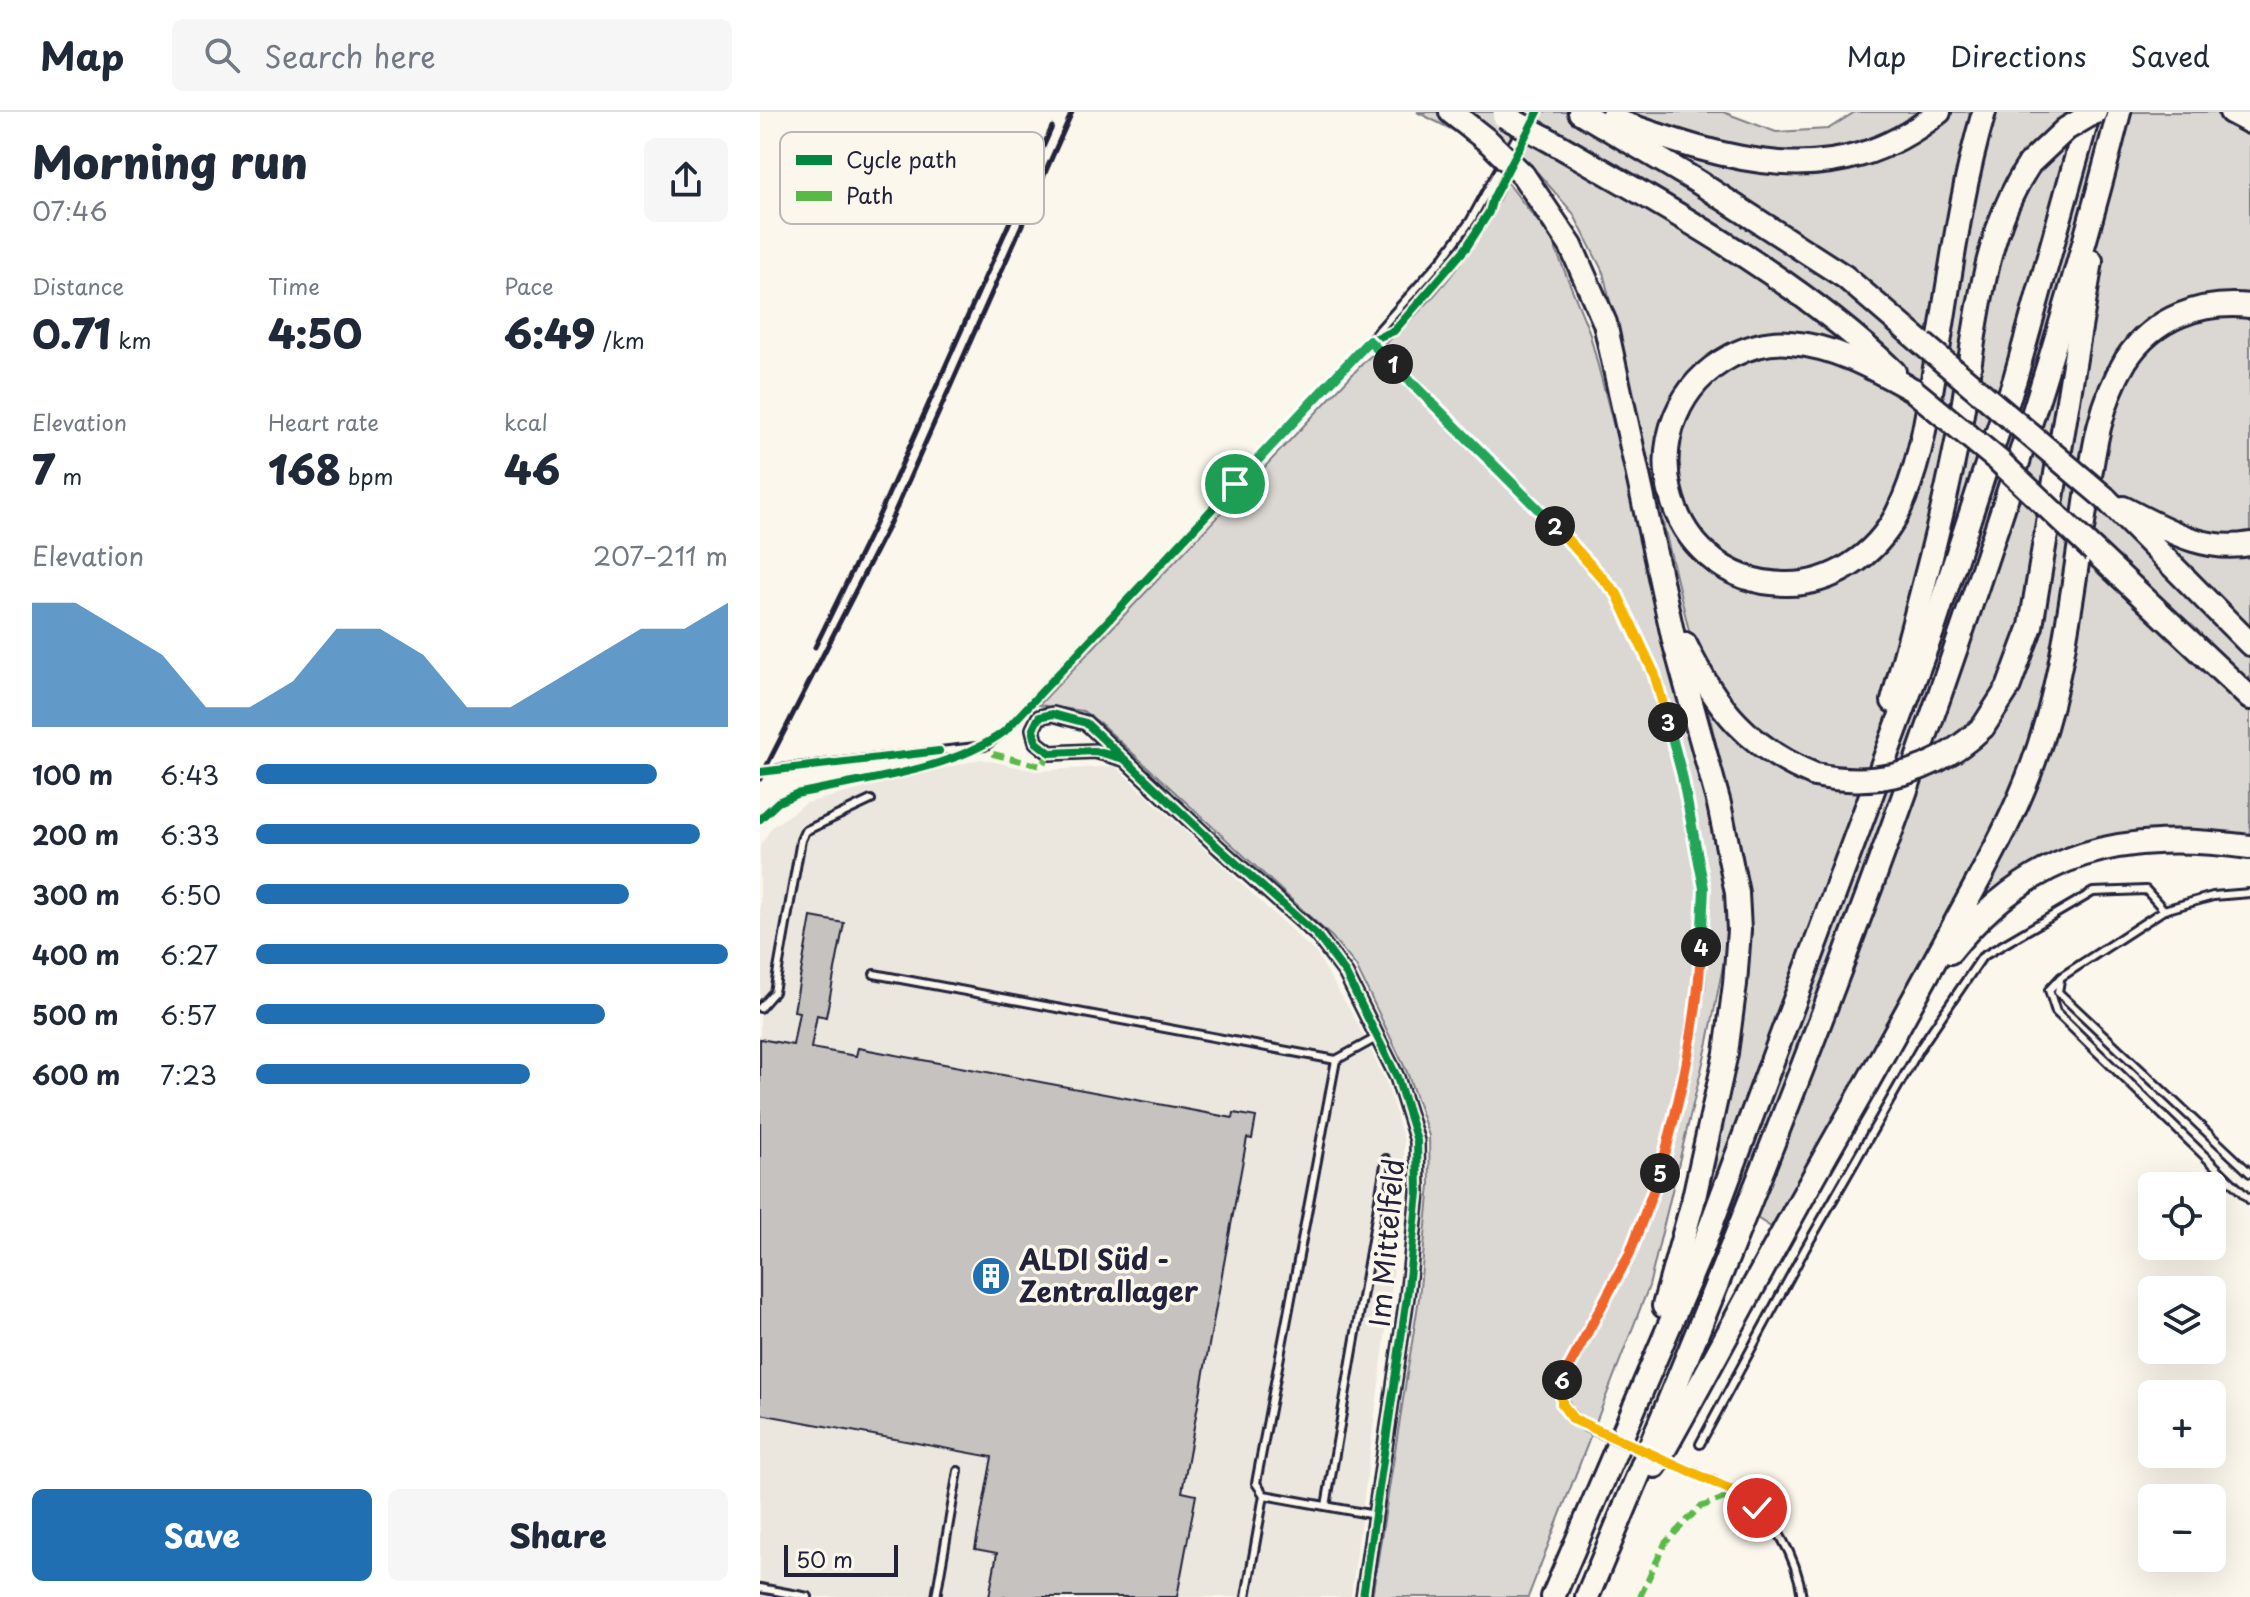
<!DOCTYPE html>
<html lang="en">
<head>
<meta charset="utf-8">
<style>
  body { margin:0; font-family:"Playpen Sans",sans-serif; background:#f6f6f7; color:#1f2937; height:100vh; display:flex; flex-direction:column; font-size:30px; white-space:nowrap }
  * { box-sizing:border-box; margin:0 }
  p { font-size:26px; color:#747a83 }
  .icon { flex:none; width:44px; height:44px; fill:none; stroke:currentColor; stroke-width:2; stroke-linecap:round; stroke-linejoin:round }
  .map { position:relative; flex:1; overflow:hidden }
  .panel { display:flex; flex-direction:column; background:#fff; width:760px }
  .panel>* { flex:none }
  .fabs { position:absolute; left:1378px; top:1060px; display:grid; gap:16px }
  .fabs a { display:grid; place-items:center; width:88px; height:88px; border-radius:12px; background:#fff; box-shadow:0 8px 32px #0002; font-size:40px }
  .scale { position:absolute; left:24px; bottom:20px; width:114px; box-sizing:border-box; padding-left:8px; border:4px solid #22223b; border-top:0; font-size:22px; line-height:28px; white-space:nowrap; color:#22223b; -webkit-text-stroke:6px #fbf7ec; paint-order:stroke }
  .pin { position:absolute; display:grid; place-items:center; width:68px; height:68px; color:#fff; margin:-34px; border:4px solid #fff; border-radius:50%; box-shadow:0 2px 8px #0007 }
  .km { position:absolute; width:40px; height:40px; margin:-20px; border-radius:50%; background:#222; color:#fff; font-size:22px; line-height:40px; text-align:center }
  .round { display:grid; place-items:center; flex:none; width:84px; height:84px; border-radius:12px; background:#f6f6f7 }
  .summary { display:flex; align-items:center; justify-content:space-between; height:136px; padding:0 32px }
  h1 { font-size:44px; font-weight:800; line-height:60px }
  .stats { display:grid; grid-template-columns:repeat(3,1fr); gap:12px; height:136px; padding:8px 32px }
  .stats div { display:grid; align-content:center }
  .stats b { font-size:40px; font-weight:800 }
  .stats small { font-size:22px; font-weight:400 }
  .stats p { font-size:22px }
  .chart { height:224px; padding:16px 32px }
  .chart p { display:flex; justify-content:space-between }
  .chart svg { width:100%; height:144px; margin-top:8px; fill:#1f6fb2; opacity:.7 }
  .primary-button { display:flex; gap:16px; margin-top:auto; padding:16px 32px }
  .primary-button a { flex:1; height:92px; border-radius:12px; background:#1f6fb2; color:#fff; font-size:32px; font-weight:800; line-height:92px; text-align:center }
  .primary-button a+a { background:#f6f6f7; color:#1f2937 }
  ul { padding:0 32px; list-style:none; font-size:26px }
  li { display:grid; grid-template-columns:128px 96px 1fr; align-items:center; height:60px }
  li i { height:20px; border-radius:10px; background:#1f6fb2 }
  header { display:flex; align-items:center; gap:48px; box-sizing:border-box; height:112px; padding:0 40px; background:#fff; border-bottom:2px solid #e0e1e3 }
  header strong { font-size:38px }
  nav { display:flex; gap:44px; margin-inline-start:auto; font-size:28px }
  .search { width:560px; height:72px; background:#f6f6f7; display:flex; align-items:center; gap:20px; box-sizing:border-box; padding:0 28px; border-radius:12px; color:#747a83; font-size:30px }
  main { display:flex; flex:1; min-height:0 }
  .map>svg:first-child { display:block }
  .built { fill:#ebe7df }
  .green { fill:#dbd8d3; stroke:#7e7d87; stroke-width:2 }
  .building { fill:#c6c2c0; stroke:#22223b; stroke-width:2 }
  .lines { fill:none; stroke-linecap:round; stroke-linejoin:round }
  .service-casing { stroke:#22223b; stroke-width:12 }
  .minor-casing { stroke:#22223b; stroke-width:18 }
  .motorway-casing { stroke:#22223b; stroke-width:28 }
  .service { stroke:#fbf7ec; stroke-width:6 }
  .minor { stroke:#fbf7ec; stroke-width:12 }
  .motorway { stroke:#fbf7ec; stroke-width:22 }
  .rail { stroke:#22223b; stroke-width:5 }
  .service-bridge-casing { stroke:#22223b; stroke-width:12; stroke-linecap:butt }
  .motorway-bridge-casing { stroke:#22223b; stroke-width:28; stroke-linecap:butt }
  .service-bridge { stroke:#fbf7ec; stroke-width:6 }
  .motorway-bridge { stroke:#fbf7ec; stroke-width:22 }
  .quiet { stroke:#58b947; stroke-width:6; stroke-dasharray:12 6; stroke-linecap:butt }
  .cycleway-casing { stroke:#fbf7ec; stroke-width:13 }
  .cycleway { stroke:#00873e; stroke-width:8 }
  .split-1-casing { stroke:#fff; stroke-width:16 }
  .split-2-casing { stroke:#fff; stroke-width:16 }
  .split-3-casing { stroke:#fff; stroke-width:16 }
  .split-4-casing { stroke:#fff; stroke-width:16 }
  .split-5-casing { stroke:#fff; stroke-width:16 }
  .split-6-casing { stroke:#fff; stroke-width:16 }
  .split-7-casing { stroke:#fff; stroke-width:16 }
  .split-1 { stroke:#22a559; stroke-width:10 }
  .split-2 { stroke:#22a559; stroke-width:10 }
  .split-3 { stroke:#f5b400; stroke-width:10 }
  .split-4 { stroke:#22a559; stroke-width:10 }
  .split-5 { stroke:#f0652b; stroke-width:10 }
  .split-6 { stroke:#f0652b; stroke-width:10 }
  .split-7 { stroke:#f5b400; stroke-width:10 }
  .labels { text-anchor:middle; stroke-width:7; stroke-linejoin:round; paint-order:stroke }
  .street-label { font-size:28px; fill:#22223b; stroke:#fbf7ec }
  .poi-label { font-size:28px; font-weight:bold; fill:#22223b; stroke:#fbf7ec; text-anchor:start }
  .key { fill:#fbf7ec; stroke:#bab7b7; stroke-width:2 }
  .key-label { font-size:22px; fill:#22223b }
</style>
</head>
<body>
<header>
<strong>Map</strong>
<div class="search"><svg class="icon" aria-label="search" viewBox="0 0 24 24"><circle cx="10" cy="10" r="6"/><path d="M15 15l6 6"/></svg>Search here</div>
<nav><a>Map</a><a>Directions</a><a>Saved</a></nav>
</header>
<main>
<section class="panel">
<div class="summary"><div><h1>Morning run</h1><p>07:46</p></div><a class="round"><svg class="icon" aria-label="share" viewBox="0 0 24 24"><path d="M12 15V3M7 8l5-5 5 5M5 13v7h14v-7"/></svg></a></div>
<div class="stats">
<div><p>Distance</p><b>0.71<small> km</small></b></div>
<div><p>Time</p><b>4:50</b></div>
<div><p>Pace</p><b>6:49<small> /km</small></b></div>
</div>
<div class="stats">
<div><p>Elevation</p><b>7<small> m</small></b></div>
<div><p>Heart rate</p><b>168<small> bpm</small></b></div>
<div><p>kcal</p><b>46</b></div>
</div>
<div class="chart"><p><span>Elevation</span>207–211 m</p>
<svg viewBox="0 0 160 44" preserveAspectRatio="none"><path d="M0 44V6L10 6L20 14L30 22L40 38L50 38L60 30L70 14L80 14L90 22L100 38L110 38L120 30L130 22L140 14L150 14L160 6V44z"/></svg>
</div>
<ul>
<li><b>100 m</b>6:43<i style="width:85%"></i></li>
<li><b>200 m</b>6:33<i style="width:94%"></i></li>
<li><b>300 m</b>6:50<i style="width:79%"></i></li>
<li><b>400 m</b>6:27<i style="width:100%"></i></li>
<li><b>500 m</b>6:57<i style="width:74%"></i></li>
<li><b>600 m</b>7:23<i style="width:58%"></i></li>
</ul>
<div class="primary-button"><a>Save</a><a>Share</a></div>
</section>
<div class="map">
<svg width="1490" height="1485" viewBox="0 0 1490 1485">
  <rect width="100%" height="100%" fill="#fbf7ec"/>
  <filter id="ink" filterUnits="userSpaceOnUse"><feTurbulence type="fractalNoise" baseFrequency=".0125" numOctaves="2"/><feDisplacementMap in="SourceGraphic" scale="16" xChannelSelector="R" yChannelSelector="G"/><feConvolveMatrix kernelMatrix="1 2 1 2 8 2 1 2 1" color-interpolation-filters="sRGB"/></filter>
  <g filter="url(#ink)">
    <polygon class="built" points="221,647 276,659 355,654 556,841 597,910 627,972 644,1029 645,1073 591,1485 0,1485 0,734 12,715 46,691"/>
    <g class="green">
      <polygon points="657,0 963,0 1016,20 1068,17 1095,0 1490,0 1490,726 1318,736 1254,763 1216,798 1083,989 1011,1115 950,1076 981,926 989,827 983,744 843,160 813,101 778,61"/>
      <path d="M747,70l45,58 37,91 81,311 53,224 7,64 -22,112 -59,244 -121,311h-156l47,-299 11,-113 -1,-49 -22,-64 -51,-106 -24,-29 -232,-214 -17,-12 -44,-6 327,-345c59,-47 112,-108 141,-178z"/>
    </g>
    <polygon class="building" points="51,805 84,811 66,905 57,903 51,936 96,944 98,936 473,1006 474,1001 496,1005 492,1027 487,1026 422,1380 436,1383 417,1485 229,1485 237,1441 215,1437 232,1345 0,1302 0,927 33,933 39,900 34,899"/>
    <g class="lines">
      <defs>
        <g id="service">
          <path d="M609,229l178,176 70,77 37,79 28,102 22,113 -4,98 -15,88 -24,97 -31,82 -70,130c2,22 8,32 26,44"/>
          <polyline points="18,657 225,634 245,619 595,245 684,145 711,108 770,0"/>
          <polyline points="1404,798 1453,784 1490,781"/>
          <polyline points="114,862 576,948 496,1371 504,1383"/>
          <polyline points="1300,868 1298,880 1490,1061"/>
          <polyline points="0,896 14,880 41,728 45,719 111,688"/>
          <polyline points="576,948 618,925"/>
          <polyline points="940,1332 1045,1137 1160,936 1222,845 1333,780 1386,778 1404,798 1301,865 1289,878 1296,900 1490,1088"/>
          <path d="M924,1356c17,8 35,15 52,24 37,20 61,65 66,105"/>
          <polyline points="566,1394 626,1047"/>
          <polyline points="0,1476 48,1485"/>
          <polyline points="176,1485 198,1359"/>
          <polyline points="486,1485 504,1383 615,1403"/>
        </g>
        <polyline id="minor" points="364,647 335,639 290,641 276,630 273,617 279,605 293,602 326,611 458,735 557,823 586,862 637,965 657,1029 658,1081 647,1185 603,1485"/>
        <g id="motorway">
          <polyline points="691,0 729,30"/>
          <polyline points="820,0 938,70 1085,165 1163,232"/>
          <polyline points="1471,0 1490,10"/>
          <path d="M851,7c114,40 222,79 328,-7"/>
          <path d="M784,25c118,68 252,140 350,235"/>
          <polyline points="763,63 811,134 845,211 914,529 959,692 977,781 979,818 975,872 966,941 933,1090 904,1194"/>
          <path d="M1153,278c-38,-21 -78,-44 -123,-47 -20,-2 -41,4 -59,13 -109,58 -72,226 54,228 47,1 91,-29 112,-70 24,-48 30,-100 39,-152 14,-84 24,-169 48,-250"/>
          <polyline points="1345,386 1490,532"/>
          <path d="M1363,396c41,20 80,45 127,36"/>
          <polyline points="1334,439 1490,586"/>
          <path d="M925,532c31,64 64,104 130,131"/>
          <path d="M1133,589c22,-83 45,-165 62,-249 20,-93 20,-208 75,-289"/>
          <polyline points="1223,615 1248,576 1271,514 1331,149"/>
          <path d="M1190,840c82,-103 173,-122 300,-105"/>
          <path d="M895,1354c65,-115 125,-232 191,-346 37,-64 71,-127 106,-191 29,-54 60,-107 81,-165 29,-79 38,-165 51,-247 8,-54 13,-110 42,-157 28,-43 75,-59 124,-54"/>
          <polyline points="793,1485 941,1140 1173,517 1255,267 1329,0"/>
          <path d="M827,1485c119,-280 232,-562 334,-849 74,-209 144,-421 198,-636"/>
        </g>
      </defs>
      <use href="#service" class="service-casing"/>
      <use href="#minor" class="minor-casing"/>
      <use href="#motorway" class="motorway-casing"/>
      <use href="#service" class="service"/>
      <use href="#minor" class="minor"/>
      <use href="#motorway" class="motorway"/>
      <g class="rail">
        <polyline points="55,535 116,410 292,15"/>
        <polyline points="0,667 128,415 312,0"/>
      </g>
      <defs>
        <polyline id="service-bridge" points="826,1315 924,1356"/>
        <g id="motorway-bridge">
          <polyline points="744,4 784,25"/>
          <polyline points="729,30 763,63"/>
          <polyline points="1270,51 1306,17 1335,0"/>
          <polyline points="1163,232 1345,386"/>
          <polyline points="1153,278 1239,349 1334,439"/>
          <path d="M1055,663c64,13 121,-3 168,-48"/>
        </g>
      </defs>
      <use href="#service-bridge" class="service-bridge-casing"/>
      <use href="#motorway-bridge" class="motorway-bridge-casing"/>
      <use href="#service-bridge" class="service-bridge"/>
      <use href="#motorway-bridge" class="motorway-bridge"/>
      <g class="quiet">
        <polyline points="218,636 225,634 233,642 281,654 290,641"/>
        <polyline points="880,1485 905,1431 940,1395 978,1381"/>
      </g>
      <defs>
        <g id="cycleway">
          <polyline points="364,647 335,639 290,641 276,630 273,617 279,605 293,602 326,611 458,735 557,823 586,862 637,965 657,1029 658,1081 647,1185 603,1485"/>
          <polyline points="0,660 179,639"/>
          <path d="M0,707l18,-17 18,-8c64,-14 156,-23 209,-63l364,-390 25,-10 40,-46 32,-37 23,-36 4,-14 45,-86"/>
        </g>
      </defs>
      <use href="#cycleway" class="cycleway-casing"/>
      <use href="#cycleway" class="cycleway"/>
    </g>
  </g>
  <g class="lines" filter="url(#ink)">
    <defs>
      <polyline id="split-1" points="475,372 609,229 633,252"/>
      <polyline id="split-2" points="633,252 795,414"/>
      <polyline id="split-3" points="795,414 857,482 894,561 908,610"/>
      <polyline id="split-4" points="908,610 922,663 944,776 941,835"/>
      <path id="split-5" d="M900,1061c20,-74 38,-149 41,-226"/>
      <polyline id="split-6" points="802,1268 870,1141 900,1061"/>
      <polyline id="split-7" points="802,1268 802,1292 813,1307 978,1381 997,1396"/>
    </defs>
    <use href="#split-1" class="split-1-casing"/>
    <use href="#split-2" class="split-2-casing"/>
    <use href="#split-3" class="split-3-casing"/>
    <use href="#split-4" class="split-4-casing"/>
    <use href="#split-5" class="split-5-casing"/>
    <use href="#split-6" class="split-6-casing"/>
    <use href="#split-7" class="split-7-casing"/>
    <use href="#split-1" class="split-1"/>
    <use href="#split-2" class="split-2"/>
    <use href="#split-3" class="split-3"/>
    <use href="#split-4" class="split-4"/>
    <use href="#split-5" class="split-5"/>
    <use href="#split-6" class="split-6"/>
    <use href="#split-7" class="split-7"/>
  </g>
  <defs>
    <symbol id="building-disc" viewBox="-11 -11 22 22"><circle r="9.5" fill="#1f6fb2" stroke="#fbf7ec"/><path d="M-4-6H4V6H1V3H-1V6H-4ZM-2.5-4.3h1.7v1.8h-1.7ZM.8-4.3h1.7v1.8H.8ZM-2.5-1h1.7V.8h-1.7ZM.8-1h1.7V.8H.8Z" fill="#fff"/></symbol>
  </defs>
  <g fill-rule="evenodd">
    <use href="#building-disc" x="209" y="1142" width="44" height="44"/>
  </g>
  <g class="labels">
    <g class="street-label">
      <text transform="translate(627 1131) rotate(-85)" y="10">Im Mittelfeld</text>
    </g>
    <g class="poi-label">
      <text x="259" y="1158">ALDI Süd -<tspan x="259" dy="32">Zentrallager</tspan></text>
    </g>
  </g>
  <rect x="20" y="20" width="264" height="92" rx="12" class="key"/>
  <rect x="36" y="43" width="36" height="10" fill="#00873e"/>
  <rect x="36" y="79" width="36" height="10" fill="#58b947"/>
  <g class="key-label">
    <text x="86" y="56">Cycle path</text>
    <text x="86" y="92">Path</text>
  </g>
</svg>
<div class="fabs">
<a><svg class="icon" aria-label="locate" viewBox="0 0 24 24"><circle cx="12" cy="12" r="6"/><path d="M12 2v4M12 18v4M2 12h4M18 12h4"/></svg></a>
<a><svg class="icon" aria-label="layers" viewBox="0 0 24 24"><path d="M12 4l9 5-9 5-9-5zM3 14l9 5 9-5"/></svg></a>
<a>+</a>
<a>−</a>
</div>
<div class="scale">50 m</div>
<div class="pin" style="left:475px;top:372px;background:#1e9e55"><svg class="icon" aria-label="arrive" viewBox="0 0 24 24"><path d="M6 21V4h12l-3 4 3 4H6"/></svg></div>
<div class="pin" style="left:997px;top:1396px;background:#d93025"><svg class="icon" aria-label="check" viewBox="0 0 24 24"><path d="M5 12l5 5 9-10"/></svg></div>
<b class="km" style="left:633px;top:252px">1</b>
<b class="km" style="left:795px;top:414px">2</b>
<b class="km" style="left:908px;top:610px">3</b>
<b class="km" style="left:941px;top:835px">4</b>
<b class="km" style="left:900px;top:1061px">5</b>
<b class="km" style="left:802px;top:1268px">6</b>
</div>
</main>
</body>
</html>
